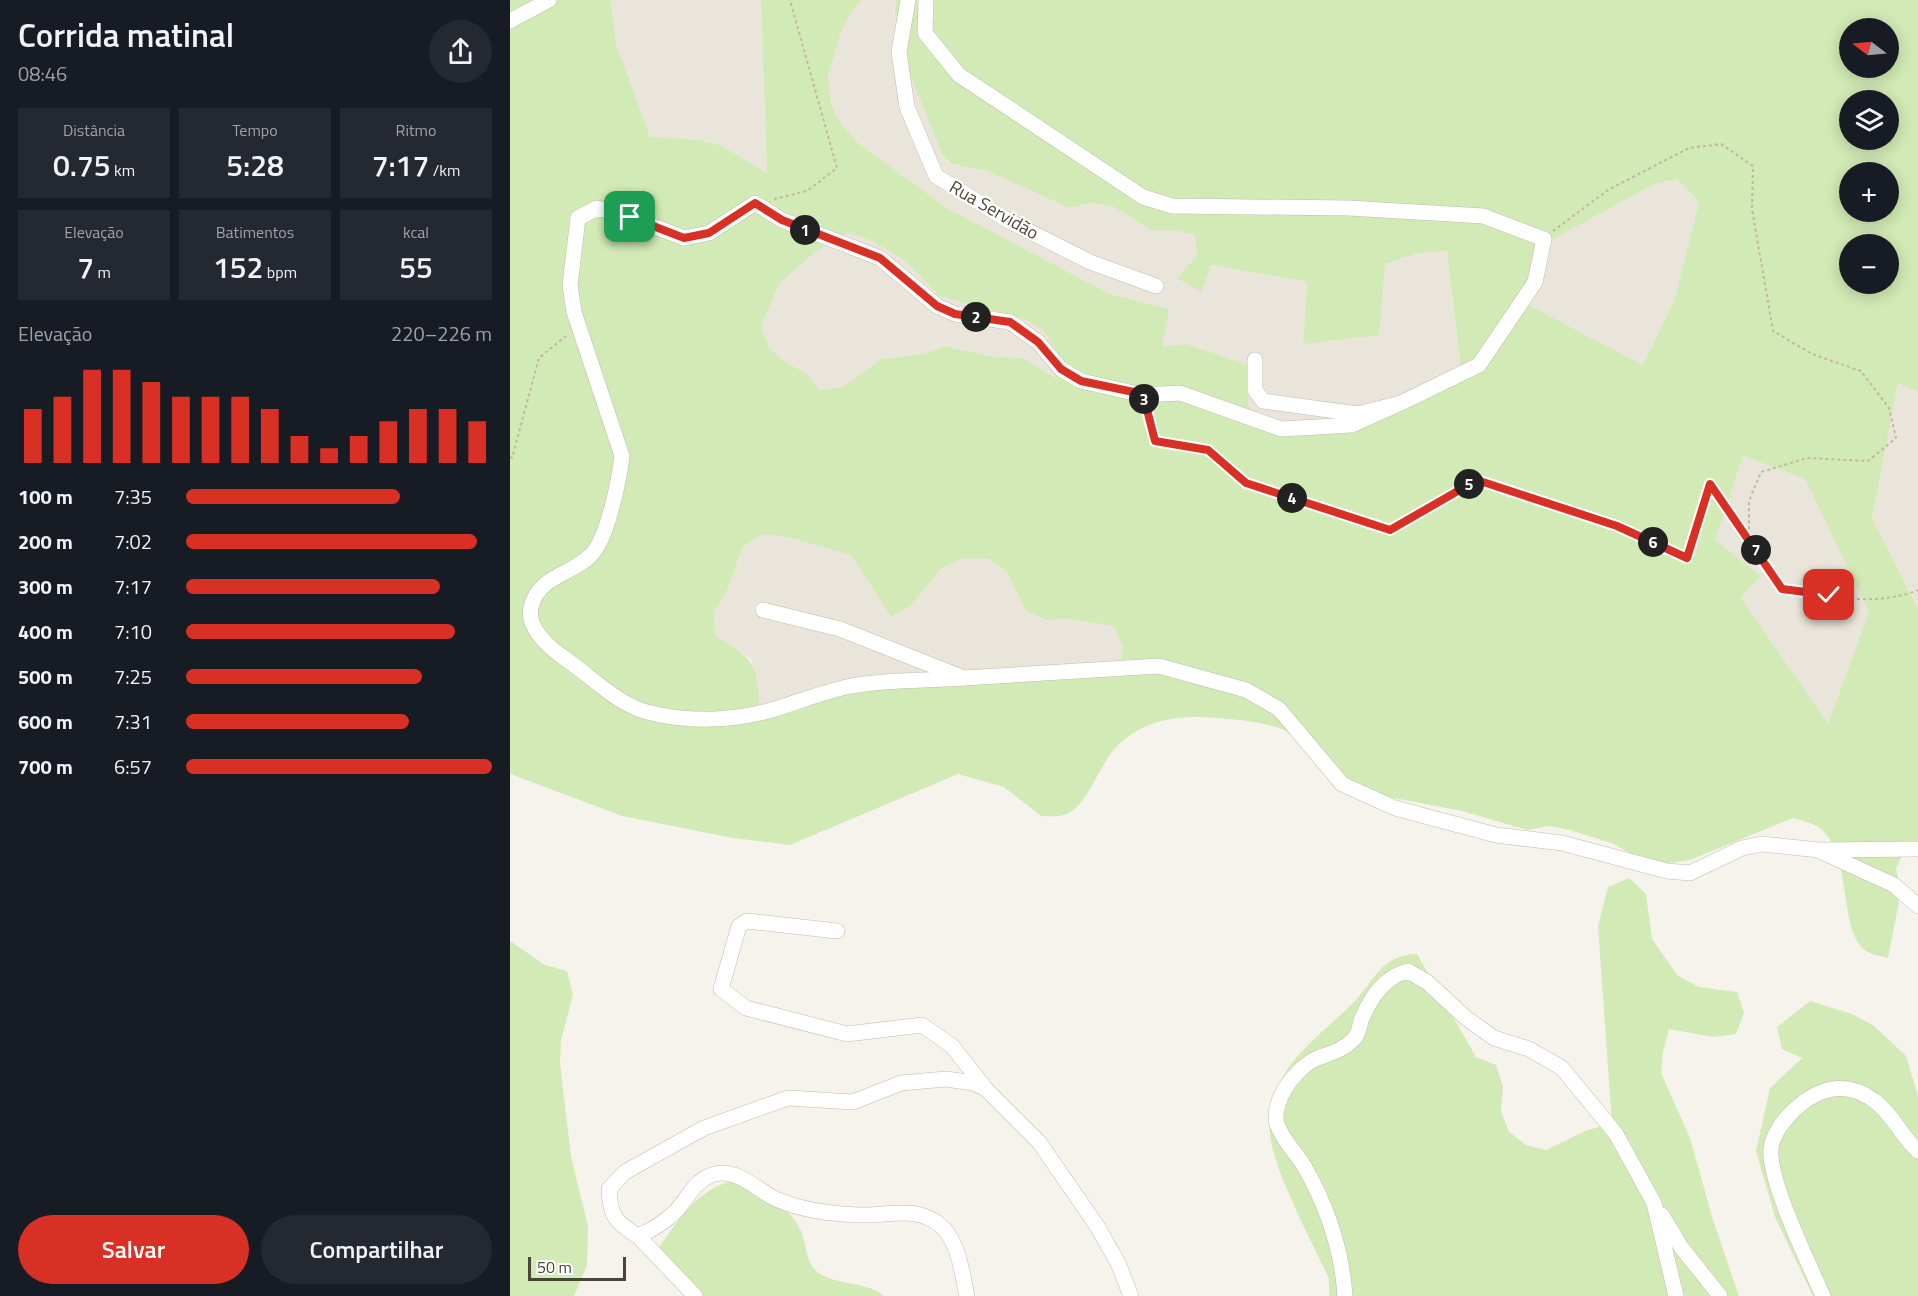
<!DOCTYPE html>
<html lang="pt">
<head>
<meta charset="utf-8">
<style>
  body { margin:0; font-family:"Titillium Web",sans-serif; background:#242831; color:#f1f3f6; height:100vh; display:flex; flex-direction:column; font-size:22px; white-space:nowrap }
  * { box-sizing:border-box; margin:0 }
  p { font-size:20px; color:#9ea1a6 }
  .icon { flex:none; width:33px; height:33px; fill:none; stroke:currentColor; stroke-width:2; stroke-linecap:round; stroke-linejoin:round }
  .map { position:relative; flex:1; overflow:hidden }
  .panel { display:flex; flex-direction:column; background:#171b24; width:510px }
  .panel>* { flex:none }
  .needle { width:39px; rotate:286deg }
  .tools { position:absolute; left:1329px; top:18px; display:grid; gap:12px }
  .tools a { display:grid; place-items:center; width:60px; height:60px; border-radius:50%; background:#171b24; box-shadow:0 3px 15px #0003; font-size:30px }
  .scale { position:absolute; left:18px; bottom:15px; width:98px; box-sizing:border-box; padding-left:6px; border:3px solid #4b4439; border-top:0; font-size:16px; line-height:21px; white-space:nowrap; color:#4b4439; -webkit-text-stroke:4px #fff; paint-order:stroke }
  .pin { position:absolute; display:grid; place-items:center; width:51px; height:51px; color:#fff; margin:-26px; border-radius:12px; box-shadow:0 3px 9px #0006 }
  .km { position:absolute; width:30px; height:30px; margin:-15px; border-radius:50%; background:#222; color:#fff; font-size:16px; line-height:30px; text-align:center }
  .round { display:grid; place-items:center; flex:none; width:63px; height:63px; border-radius:32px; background:#242831 }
  .summary { display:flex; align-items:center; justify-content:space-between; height:102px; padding:0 18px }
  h1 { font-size:33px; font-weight:600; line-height:45px }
  .figures { display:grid; grid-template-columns:repeat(3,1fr); gap:9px; height:102px; padding:6px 18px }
  .figures div { display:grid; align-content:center; border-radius:0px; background:#242831; text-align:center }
  .figures b { font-size:30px; font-weight:600 }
  .figures small { font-size:16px; font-weight:400 }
  .figures p { font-size:16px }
  .chart { height:168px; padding:12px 18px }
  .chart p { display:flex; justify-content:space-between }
  .chart svg { width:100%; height:108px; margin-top:6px; stroke:#d93025; stroke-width:6 }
  .button { display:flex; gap:12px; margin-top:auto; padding:12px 18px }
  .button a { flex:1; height:69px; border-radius:36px; background:#d93025; color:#fff; font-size:24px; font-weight:600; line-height:69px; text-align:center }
  .button a+a { background:#242831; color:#f1f3f6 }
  ul { padding:0 18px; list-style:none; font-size:20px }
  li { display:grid; grid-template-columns:96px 72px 1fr; align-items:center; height:45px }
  li i { height:15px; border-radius:8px; background:#d93025 }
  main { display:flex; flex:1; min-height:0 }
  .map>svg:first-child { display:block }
  .residential { fill:#eae5da }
  .green { fill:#d2eab5; fill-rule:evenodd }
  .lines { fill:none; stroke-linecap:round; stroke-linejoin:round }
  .minor-casing { stroke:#c2bbae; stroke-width:16 }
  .path { stroke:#c4b79f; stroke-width:2; stroke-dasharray:3 3; stroke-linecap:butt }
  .minor { stroke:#fff; stroke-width:15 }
  .route-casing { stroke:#fff; stroke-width:12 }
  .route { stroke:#d93025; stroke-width:8 }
  .labels { text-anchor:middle; stroke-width:4.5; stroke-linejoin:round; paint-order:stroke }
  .street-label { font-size:18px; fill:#4b4439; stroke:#fff }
</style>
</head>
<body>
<main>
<section class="panel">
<div class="summary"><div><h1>Corrida matinal</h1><p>08:46</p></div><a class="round"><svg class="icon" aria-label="share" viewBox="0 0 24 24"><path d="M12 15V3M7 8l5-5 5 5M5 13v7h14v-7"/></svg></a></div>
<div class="figures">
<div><p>Distância</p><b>0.75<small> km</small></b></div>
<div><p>Tempo</p><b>5:28</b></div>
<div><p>Ritmo</p><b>7:17<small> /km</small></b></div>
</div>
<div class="figures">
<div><p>Elevação</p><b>7<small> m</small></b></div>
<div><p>Batimentos</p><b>152<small> bpm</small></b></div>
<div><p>kcal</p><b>55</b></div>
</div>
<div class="chart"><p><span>Elevação</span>220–226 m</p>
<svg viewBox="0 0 160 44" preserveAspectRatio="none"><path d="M5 44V22M15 44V17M25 44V6M35 44V6M45 44V11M55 44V17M65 44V17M75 44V17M85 44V22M95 44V33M105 44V38M115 44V33M125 44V27M135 44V22M145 44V22M155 44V27"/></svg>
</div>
<ul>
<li><b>100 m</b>7:35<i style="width:70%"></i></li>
<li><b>200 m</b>7:02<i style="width:95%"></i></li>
<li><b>300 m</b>7:17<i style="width:83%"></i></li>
<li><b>400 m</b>7:10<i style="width:88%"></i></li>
<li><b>500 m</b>7:25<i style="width:77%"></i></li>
<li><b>600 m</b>7:31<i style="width:73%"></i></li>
<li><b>700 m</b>6:57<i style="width:100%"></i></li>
</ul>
<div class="button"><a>Salvar</a><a>Compartilhar</a></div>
</section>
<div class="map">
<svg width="1408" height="1296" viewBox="0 0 1408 1296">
  <rect width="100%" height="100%" fill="#f6f3ec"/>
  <g class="residential">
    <polygon points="99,0 251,0 257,174 213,146 190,140 140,137 106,43"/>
    <polygon points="352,0 386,0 384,10 398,64 432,154 440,164 478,171 559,208 581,203 602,206 641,230 663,230 685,235 691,291 700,265 797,282 793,343 875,264 909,253 937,251 951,370 829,422 765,424 744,415 738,405 737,365 651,348 659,309 600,294 437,208 347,142 331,124 321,104 318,77 331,32 342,11"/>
    <polygon points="1167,179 1189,202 1164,301 1133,365 1017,305 1042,240 1144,184"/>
    <polygon points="338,233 360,240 397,262 429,296 514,319 533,330 546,350 546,378 512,358 479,356 435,346 415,354 371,359 333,387 310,390 296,373 277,363 259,348 251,326 269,284 306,251"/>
    <polygon points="1388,382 1408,392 1408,609 1362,518"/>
    <polygon points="1233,456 1295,479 1359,612 1318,725 1229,596 1251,576 1204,540"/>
    <polygon points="254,534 277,537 341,555 381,617 401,605 431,569 453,558 478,558 496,571 516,611 536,620 560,619 604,626 613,647 611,663 250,706 248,682 241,659 205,635 204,612 217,591 233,546"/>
  </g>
  <g class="green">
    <path d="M0,0h100l6,43 34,94 50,3 23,6 44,28 -6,-174h101l-10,11 -11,21 -13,45 3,27 10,20 16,18 90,66 163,86 59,15 -7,38 24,-3 62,21v40l6,10 21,9 64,-2 122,-52 -14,-119 -28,2 -34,11 -6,71 -76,9 4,-62 -96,-17 -10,27 -24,-14 20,-22 -2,-21 -22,-5h-22l-39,-24 -21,-3 -22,5 -81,-37 -37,-7 -9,-10c-12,-33 -54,-124 -46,-154h1022v392l-20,-9 -26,135 46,91v235l-13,5 -9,20 5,22 -13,67c-6,-2 -16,-3 -22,-7 -30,-22 -11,-103 -51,-126 -6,-3 -15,-5 -22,-7l-103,42 -23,3 -34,-8 -19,-11 -44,-14 -21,-4 -21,4 -66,-19 -126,-24c-11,-13 -29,-44 -43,-53 -16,-9 -35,-11 -53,-14 -43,-5 -87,-8 -121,24 -20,18 -30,63 -55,71 -7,2 -16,1 -23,1l-37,-29 -46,-13 -168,71 -57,-7 -111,-22 -112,-42zM1340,28h38v40h-38zM1340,100h38v40h-38zM1340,172h38v40h-38zM1167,179l22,23 -25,99 -31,64 -115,-60 24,-65 102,-56zM338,233l22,7 37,22 32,34 85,23 19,11 13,20v28l-34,-20 -33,-2 -44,-10 -20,8 -44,5 -38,28 -23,3 -14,-17 -19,-10 -18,-15 -8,-22 18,-42 37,-33zM1340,244h38v40h-38zM1233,456l62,23 64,133 -41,112 -88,-127 21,-21 -46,-36zM254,534l23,3 64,18 40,62 20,-12 30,-36 22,-11h25l18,13 20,40 20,9 24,-1 44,7 9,21 -2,15 -324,34 -37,9c-3,-46 -8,-45 -45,-70l-1,-23 13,-21 16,-45z"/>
    <path d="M1119,878l17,16 6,45 26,37 21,11 38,5 7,21 -8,21 -23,3 -44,-8 -6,22 -2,22 29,65 23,82 26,76h-410v-17c-17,-38 -54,-104 -59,-144 -2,-22 6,-47 17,-65 13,-21 47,-48 65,-66 23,-23 28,-49 65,-50l59,103 20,8 7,22 -2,24 8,21 17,13 20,5 39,-19 27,-8 -14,-197 10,-39z"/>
    <polygon points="0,941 35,965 57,971 63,995 51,1040 50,1063 61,1157 78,1226 77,1265 64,1296 0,1296"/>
    <polygon points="1300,1001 1342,1014 1363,1025 1396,1056 1408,1096 1408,1296 1303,1296 1265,1217 1246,1151 1260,1088 1292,1058 1272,1049 1267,1027"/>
    <path d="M221,1181c27,7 58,24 70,50 6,14 4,32 18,42 18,13 49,8 65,23h-182l-48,-41c23,-32 38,-62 77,-74z"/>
  </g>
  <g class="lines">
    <defs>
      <g id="minor">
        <polyline points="398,0 389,52 397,107 426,176 499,221 580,262 646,286"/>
        <polyline points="416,0 415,33 449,75 633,197 662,206 839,208 973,216 1034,239 1025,282 969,365 891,403 848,414 753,401 745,390 745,360"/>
        <polyline points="0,21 39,0"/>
        <polyline points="253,610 330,629 454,678 649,666 736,690 769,709 832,784 885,808 986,835 1052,843 1157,871 1180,873 1232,848 1252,844 1309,850 1408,849"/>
        <path d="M454,678c-37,3 -76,1 -113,8 -29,6 -55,17 -83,25 -37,10 -80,11 -117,2 -32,-7 -58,-35 -84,-53 -16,-11 -41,-31 -36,-53 8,-32 41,-32 60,-52 17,-17 28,-75 31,-99l-48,-144 -4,-27 8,-67 19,-10 33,9 54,21 25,-5 46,-30 27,17 98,38 57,48 18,8 55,8 28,20 23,27 20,12 62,14 37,-2 101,36 71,-4 49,-22"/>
        <polyline points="1312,852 1384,885 1408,906"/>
        <polyline points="327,931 237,921 229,926 211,989 236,1008 337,1034 412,1025 442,1046 475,1088"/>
        <polyline points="1152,1215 1171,1247 1210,1296"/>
        <polyline points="128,1236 185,1296"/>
        <path d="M457,1296c-5,-23 -8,-55 -27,-71 -23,-20 -52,-9 -79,-10 -29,-1 -58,-4 -85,-16 -19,-9 -39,-31 -61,-25 -20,5 -27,24 -39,37 -11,11 -24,19 -38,25 -23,-14 -28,-20 -29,-47l16,-17 79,-44 84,-30 65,4 48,-19 45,-4 27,4 12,5 54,54 58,84 21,37 13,33"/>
        <path d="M835,1296c-3,-46 -18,-90 -41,-130 -9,-15 -21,-25 -27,-42 -3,-11 2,-26 8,-35 6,-11 21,-27 33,-31 13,-5 25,-8 36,-19 6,-7 5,-13 8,-21 10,-22 22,-41 46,-47l19,11 39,36 28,20 35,11 33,19 54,66 38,69 22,93"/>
        <path d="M1313,1296c-14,-32 -55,-116 -52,-147 2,-22 27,-46 46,-55 21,-10 41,-6 59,8 17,13 26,35 42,49"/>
      </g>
    </defs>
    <use href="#minor" class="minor-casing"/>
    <g class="path">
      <polyline points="264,199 297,191 327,168 280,0"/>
      <polyline points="1043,231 1098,190 1179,148 1211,144 1243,166 1242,209 1263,331 1302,354 1351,371 1379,408 1386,438 1358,461 1297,458 1251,472 1239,501 1239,539"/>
      <path d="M636,409l9,32 53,9 38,33 144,47 87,-50 140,47 70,31 24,-74 70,105c47,6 92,19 137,1"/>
      <polyline points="0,457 2,458 29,358 56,336"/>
    </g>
    <use href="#minor" class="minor"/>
  </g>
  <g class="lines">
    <defs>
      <polyline id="route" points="120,217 174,238 199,233 245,203 272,220 370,258 427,306 445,314 500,322 528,342 551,369 571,381 633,394 645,441 698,450 736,483 880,530 967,480 1107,526 1177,558 1200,484 1272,589 1319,595"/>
    </defs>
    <use href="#route" class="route-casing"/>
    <use href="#route" class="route"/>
  </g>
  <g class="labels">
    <g class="street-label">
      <text transform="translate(484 210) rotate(30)" y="6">Rua Servidão</text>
    </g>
  </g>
</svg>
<div class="tools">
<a><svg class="needle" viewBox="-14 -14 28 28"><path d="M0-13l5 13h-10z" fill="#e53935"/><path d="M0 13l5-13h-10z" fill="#9ea1a6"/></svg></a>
<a><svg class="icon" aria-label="layers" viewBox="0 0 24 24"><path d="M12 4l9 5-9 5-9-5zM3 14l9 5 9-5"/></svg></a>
<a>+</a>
<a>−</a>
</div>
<div class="scale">50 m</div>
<div class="pin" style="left:120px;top:217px;background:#1e9e55"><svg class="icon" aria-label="arrive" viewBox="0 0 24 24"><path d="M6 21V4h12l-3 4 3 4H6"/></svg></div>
<div class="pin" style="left:1319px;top:595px;background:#d93025"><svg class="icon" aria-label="check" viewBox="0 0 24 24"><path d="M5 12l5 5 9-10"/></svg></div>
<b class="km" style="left:295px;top:230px">1</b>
<b class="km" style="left:466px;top:317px">2</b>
<b class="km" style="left:634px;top:399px">3</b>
<b class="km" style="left:782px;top:498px">4</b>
<b class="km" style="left:959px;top:484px">5</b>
<b class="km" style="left:1143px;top:542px">6</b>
<b class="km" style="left:1246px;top:550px">7</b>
</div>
</main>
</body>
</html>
